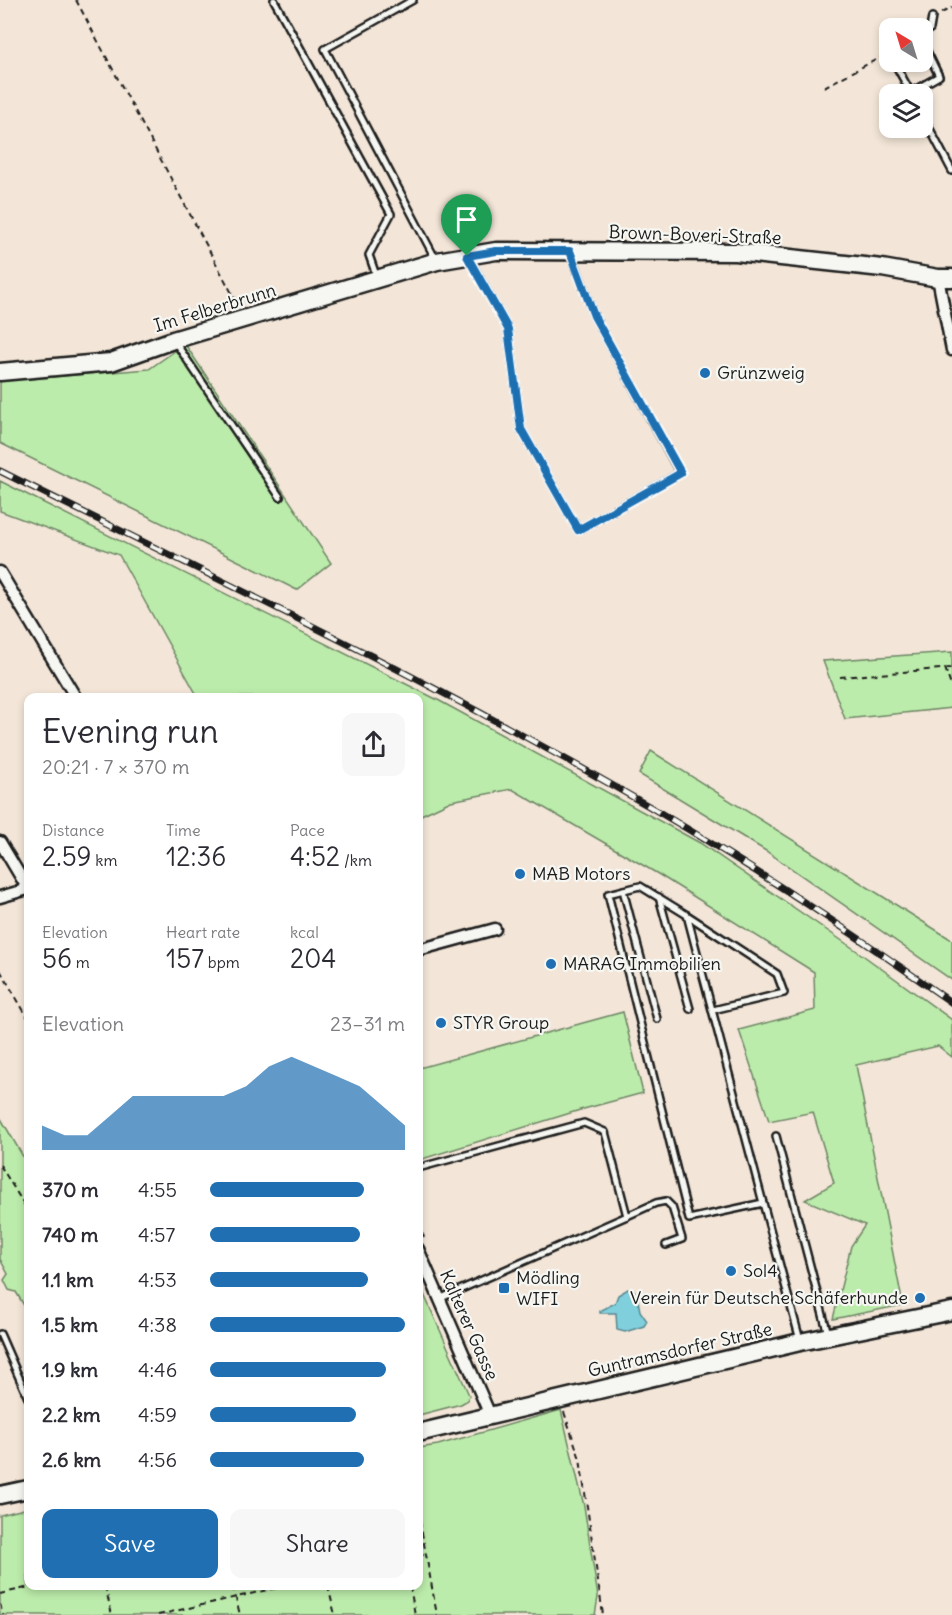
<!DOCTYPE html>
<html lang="en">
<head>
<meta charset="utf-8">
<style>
  body { margin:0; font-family:Delius,sans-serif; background:#f7f7f7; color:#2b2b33; height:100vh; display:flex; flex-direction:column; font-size:22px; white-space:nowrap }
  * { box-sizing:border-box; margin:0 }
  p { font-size:20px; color:#7c7c81 }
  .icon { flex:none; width:33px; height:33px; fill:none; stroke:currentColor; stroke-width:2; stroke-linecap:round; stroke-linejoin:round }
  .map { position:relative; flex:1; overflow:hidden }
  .panel { position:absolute; left:24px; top:693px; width:399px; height:897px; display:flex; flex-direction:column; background:#fff; border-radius:12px; box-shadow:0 3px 9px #0003 }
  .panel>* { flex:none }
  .needle { width:39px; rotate:322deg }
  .tools { position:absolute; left:879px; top:18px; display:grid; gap:12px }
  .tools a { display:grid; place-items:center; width:54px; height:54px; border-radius:12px; background:#fff; box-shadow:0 3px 9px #0003; font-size:30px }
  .pin { position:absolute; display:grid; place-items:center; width:51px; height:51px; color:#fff; margin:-62px -26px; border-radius:50% 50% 50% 0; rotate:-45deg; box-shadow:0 0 6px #0007 }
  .pin .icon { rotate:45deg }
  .round { display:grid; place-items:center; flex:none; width:63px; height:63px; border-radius:12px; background:#f7f7f7 }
  .head { display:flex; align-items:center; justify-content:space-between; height:102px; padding:0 18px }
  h1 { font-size:33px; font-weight:600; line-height:45px }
  .metrics { display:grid; grid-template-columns:repeat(3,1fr); gap:9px; height:102px; padding:6px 18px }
  .metrics div { display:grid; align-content:center }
  .metrics b { font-size:26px; font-weight:600 }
  .metrics small { font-size:16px; font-weight:400 }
  .metrics p { font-size:16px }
  .chart { height:168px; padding:12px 18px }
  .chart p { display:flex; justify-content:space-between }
  .chart svg { width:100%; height:108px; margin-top:6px; fill:#1f6fb2; opacity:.7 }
  .primary-button { display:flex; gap:12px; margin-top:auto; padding:12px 18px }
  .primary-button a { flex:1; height:69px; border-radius:12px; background:#1f6fb2; color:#fff; font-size:24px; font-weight:600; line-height:69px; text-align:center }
  .primary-button a+a { background:#f7f7f7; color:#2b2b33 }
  ul { padding:0 18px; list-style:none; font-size:20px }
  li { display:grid; grid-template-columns:96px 72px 1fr; align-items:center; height:45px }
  li i { height:15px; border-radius:8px; background:#1f6fb2 }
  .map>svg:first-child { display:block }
  .green { fill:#bcecab; stroke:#6c8464; stroke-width:1.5 }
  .water { fill:#80cfdd; stroke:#588790; stroke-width:1.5 }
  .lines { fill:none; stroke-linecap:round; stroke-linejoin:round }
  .lane-casing { stroke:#1c1c1c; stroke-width:10 }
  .street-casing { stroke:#1c1c1c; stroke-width:15 }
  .secondary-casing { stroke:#1c1c1c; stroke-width:21 }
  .path { stroke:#1c1c1c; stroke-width:2; stroke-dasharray:6 4.5; stroke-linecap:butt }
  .lane { stroke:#f6f6f2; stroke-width:5 }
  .street { stroke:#f6f6f2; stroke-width:10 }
  .secondary { stroke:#f6f6f2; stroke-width:16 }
  .rail-casing { stroke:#1c1c1c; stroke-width:7 }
  .rail { stroke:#f6f6f2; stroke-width:4.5; stroke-dasharray:14; stroke-linecap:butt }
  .route-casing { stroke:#fff; stroke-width:12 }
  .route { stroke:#1f6fb2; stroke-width:8 }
  .poi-dot { fill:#1f6fb2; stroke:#f6f6f2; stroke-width:2 }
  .labels { text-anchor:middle; stroke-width:4.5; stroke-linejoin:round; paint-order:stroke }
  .street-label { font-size:18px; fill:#1c1c1c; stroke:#f6f6f2 }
  .poi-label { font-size:18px; fill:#1c1c1c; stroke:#f6f6f2; text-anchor:start }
</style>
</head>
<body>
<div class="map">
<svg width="952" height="1615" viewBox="0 0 952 1615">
  <rect width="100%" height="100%" fill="#f3e6d8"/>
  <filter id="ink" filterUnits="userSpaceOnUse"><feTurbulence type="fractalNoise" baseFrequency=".0167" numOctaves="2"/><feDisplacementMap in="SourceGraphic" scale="12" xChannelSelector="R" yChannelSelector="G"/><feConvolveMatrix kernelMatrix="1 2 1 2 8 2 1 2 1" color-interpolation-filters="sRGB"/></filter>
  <g filter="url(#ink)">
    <g class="green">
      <polygon points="185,344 331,563 297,590 0,443 0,381 149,369"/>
      <polygon points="0,481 436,699 700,843 857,951 952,1020 952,1057 938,1046 856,1065 903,1305 833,1319 851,1246 865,1225 805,1200 834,1183 813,1112 769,1121 739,1030 815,1010 814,972 658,874 512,789 451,801 419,816 418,698 198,697 119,555 0,511"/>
      <polygon points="952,652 952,708 845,719 823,661"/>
      <polygon points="651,751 952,940 952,980 766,851 639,774"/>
      <polygon points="623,1012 643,1093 580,1110 419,1160 419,1068"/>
      <polygon points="0,1117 28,1165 28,1312 16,1292 9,1290 4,1280 8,1274 0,1259"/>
      <polygon points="418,1281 469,1395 468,1400 461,1404 419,1415"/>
      <polygon points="561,1410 584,1506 598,1597 595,1615 0,1615 0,1515 28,1508 28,1586 418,1586 419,1448 438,1445"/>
    </g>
    <polygon class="water" points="628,1289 634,1290 637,1295 640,1311 647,1321 644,1326 625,1332 617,1330 616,1313 600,1313 600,1311 615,1303 618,1295"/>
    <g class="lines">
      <defs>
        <g id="lane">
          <polyline points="274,0 391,214 369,255 377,278"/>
          <polyline points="413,0 325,49 436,260"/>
          <polyline points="922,32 930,29 932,17"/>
          <polyline points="890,52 890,53"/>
          <polyline points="894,62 911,93"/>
          <polyline points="911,92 939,76 922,41"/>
          <polyline points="922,114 952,171"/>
          <polyline points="468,257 508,329 521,429 578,530 680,473 594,316 572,255"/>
          <polyline points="175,342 280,497"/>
          <polygon points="640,886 687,915 763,1203 689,1219 608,894"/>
          <polyline points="623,890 657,1019"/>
          <polyline points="659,897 690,1009"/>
          <polyline points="687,915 777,974 784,993 713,1010"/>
          <polyline points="776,1136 828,1334"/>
          <polyline points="418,1168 584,1123 605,1132 627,1216 439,1299"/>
          <polyline points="763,1203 800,1340"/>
          <polyline points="627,1216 656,1203 666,1201 672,1207 682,1239 666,1245"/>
          <polyline points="0,1334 28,1398"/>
        </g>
        <g id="street">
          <polyline points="938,278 952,350"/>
          <polyline points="0,572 76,698"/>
          <polyline points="0,842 28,889"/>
          <polyline points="0,897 28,889"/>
          <polyline points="418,950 495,929"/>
          <polyline points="418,1249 490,1415"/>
        </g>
        <g id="secondary">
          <polyline points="0,372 111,362 173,340 437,261 496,251 736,252 882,268 938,278 952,278"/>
          <polyline points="418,1433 800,1342 952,1311"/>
          <polyline points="0,1495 28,1489"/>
        </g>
      </defs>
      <use href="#lane" class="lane-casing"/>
      <use href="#street" class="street-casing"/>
      <use href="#secondary" class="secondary-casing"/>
      <g class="path">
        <polyline points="76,0 235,299 240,303"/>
        <polyline points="941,13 952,8"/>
        <polyline points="824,87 883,56"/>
        <polyline points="945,668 952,689"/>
        <polyline points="840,677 952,668"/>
        <polyline points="0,970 28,1018"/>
        <polyline points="0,1165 28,1211"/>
        <polyline points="418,1224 424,1237"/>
        <polyline points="564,1412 580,1459 603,1615"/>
        <polyline points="418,1511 437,1615"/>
        <polyline points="418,1556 426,1554"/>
        <polyline points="105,1586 112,1615"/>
        <polyline points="233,1586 240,1615"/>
        <polyline points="328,1586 335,1615"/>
        <polyline points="410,1586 415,1615"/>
        <polyline points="0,1594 34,1586"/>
        <polyline points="0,1604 3,1615"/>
        <polyline points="158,1615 285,1586"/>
      </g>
      <use href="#lane" class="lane"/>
      <use href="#street" class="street"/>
      <use href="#secondary" class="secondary"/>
      <defs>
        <path id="rail" d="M0,471c205,102 411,200 610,313 118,66 232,141 342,219"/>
      </defs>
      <use href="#rail" class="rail-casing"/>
      <use href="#rail" class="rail"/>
    </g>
  </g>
  <g class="lines" filter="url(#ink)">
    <defs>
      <polygon id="route" points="496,251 570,251 594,316 681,473 578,530 521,429 508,329 467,256"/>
    </defs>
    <use href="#route" class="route-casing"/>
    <use href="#route" class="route"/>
  </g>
  <g class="poi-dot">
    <circle cx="705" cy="373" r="6"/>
    <circle cx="520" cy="874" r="6"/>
    <circle cx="551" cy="964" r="6"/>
    <circle cx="441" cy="1023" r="6"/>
    <circle cx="731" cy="1271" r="6"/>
    <rect x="498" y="1282" width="12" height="12" rx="3"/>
    <circle cx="920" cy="1298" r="6"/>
  </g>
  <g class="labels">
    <g class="street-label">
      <text transform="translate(695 235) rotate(2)" y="6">Brown-Boveri-Straße</text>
      <text transform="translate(215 308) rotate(-17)" y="6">Im Felberbrunn</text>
      <text transform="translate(469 1325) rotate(66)" y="6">Kalterer Gasse</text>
      <text transform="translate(680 1350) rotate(-13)" y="6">Guntramsdorfer Straße</text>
    </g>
    <g class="poi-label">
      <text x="717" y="379">Grünzweig</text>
      <text x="532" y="880">MAB Motors</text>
      <text x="563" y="970">MARAG Immobilien</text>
      <text x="453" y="1029">STYR Group</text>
      <text x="743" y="1277">Sol4</text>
      <text x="516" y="1284">Mödling<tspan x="516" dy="21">WIFI</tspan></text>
      <text x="908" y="1304" text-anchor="end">Verein für Deutsche Schäferhunde</text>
    </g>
  </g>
</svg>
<div class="tools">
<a><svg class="needle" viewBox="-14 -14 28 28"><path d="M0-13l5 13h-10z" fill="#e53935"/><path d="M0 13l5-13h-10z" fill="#7c7c81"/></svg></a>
<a><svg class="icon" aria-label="layers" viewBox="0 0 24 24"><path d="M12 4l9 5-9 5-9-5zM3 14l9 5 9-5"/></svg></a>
</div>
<div class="pin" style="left:467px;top:256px;background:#1e9e55"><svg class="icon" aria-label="arrive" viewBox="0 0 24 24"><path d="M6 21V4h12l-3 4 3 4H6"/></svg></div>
<section class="panel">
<div class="head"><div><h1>Evening run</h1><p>20:21 · 7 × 370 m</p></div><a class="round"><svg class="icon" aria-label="share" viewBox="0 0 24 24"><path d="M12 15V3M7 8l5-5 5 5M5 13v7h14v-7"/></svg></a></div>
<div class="metrics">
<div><p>Distance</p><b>2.59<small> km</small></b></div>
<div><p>Time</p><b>12:36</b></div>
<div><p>Pace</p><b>4:52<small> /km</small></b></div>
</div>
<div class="metrics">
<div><p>Elevation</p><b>56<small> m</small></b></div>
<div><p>Heart rate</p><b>157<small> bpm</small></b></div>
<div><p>kcal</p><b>204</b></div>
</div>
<div class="chart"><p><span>Elevation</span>23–31 m</p>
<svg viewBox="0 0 160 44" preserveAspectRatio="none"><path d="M0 44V34L10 38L20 38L30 30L40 22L50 22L60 22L70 22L80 22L90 18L100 10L110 6L120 10L130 14L140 18L150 26L160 34V44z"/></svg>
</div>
<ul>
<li><b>370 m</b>4:55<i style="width:79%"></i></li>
<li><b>740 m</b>4:57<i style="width:77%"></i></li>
<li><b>1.1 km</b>4:53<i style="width:81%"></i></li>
<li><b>1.5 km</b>4:38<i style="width:100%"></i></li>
<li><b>1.9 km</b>4:46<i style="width:90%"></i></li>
<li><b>2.2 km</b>4:59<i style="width:75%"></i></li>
<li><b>2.6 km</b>4:56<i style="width:79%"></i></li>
</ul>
<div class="primary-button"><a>Save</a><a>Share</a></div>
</section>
</div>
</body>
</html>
